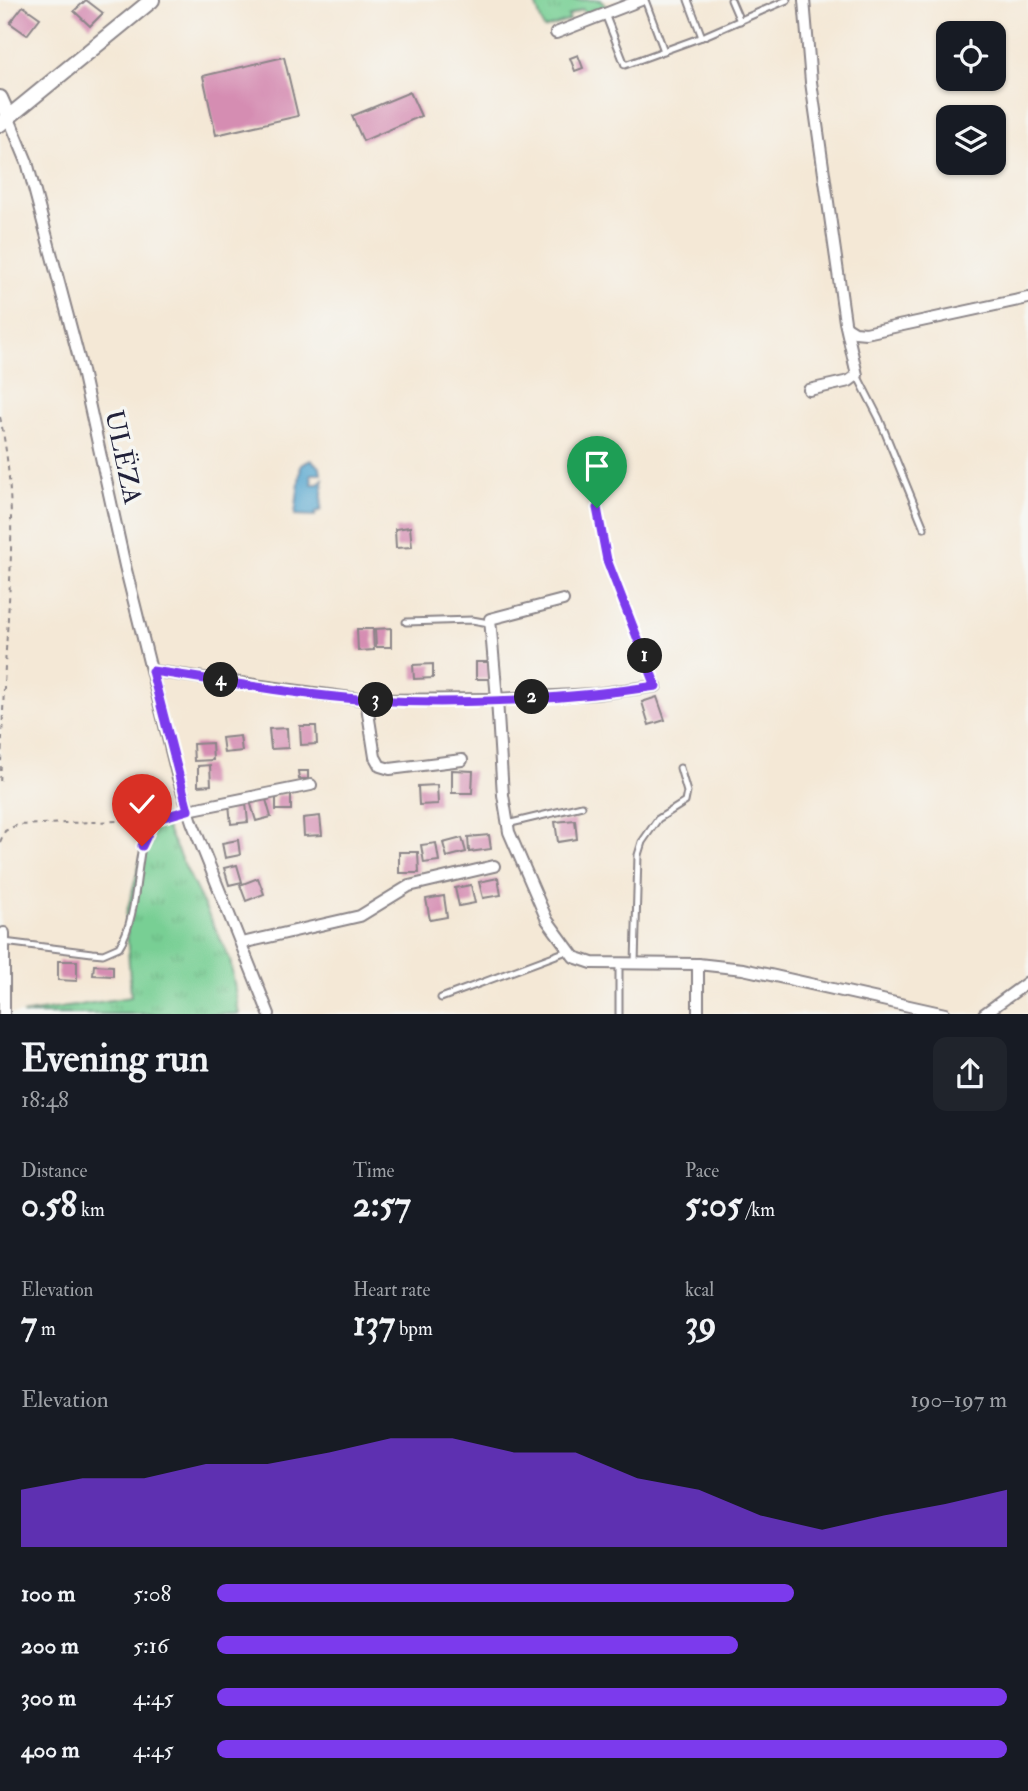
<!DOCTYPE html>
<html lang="en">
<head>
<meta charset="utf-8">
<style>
  body { margin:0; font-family:"IM FELL Double Pica",serif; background:#20242c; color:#f1f3f6; height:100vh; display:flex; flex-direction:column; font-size:26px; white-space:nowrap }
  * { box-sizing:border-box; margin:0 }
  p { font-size:23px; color:#9ea1a6 }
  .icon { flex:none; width:38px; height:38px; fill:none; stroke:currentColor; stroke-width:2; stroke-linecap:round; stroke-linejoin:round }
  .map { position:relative; height:1014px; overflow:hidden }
  .panel { display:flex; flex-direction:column; background:#171b24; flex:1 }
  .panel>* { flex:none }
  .buttons { position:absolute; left:936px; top:21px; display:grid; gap:14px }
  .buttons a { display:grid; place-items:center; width:70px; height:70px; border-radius:14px; background:#171b24; box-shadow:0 2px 5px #0004; font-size:35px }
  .pin { position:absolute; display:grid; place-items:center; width:60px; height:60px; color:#fff; margin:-72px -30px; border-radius:50% 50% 50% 0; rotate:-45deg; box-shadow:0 0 7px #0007 }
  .pin .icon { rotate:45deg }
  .km { position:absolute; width:35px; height:35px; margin:-18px; border-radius:50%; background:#222; color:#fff; font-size:19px; line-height:35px; text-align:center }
  .round { display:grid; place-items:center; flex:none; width:74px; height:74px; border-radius:14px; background:#20242c }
  .head { display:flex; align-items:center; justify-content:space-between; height:119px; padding:0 21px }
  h1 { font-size:38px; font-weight:800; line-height:52px }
  .figures { display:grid; grid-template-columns:repeat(3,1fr); gap:10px; height:119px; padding:7px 21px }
  .figures div { display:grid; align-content:center }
  .figures b { font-size:35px; font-weight:800 }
  .figures small { font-size:19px; font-weight:400 }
  .figures p { font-size:19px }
  .chart { height:196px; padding:14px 21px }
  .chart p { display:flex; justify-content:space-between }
  .chart svg { width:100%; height:126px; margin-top:7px; fill:#7c3aed; opacity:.7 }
  ul { padding:0 21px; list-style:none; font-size:23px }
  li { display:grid; grid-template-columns:112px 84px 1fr; align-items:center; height:52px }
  li i { height:18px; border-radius:9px; background:#7c3aed }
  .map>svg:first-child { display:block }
  .grass { fill:url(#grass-tufts); stroke:#4d7868; stroke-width:2 }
  .water { fill:#52a4cd; stroke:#3a6384; stroke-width:2 }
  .building { fill:#d58db2 }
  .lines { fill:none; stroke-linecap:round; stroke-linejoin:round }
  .lane-casing { stroke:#8b8588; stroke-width:9 }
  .street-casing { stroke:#8b8588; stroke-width:14 }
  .secondary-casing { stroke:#8b8588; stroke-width:18 }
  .path { stroke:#8b8588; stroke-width:2; stroke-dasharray:5 5; stroke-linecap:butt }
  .lane { stroke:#fff; stroke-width:5 }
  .street { stroke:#fff; stroke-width:10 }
  .secondary { stroke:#fff; stroke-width:14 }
  .route-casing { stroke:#fff; stroke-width:14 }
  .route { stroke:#7c3aed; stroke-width:9 }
  .labels { text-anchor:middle; stroke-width:7; stroke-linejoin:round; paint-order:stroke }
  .street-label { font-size:26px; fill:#22223b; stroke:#f6f6f2 }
</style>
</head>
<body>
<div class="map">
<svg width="1028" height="1014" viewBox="0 0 1028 1014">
  <defs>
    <pattern id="grass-tufts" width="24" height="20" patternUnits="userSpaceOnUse" patternTransform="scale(1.75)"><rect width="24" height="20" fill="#78cf94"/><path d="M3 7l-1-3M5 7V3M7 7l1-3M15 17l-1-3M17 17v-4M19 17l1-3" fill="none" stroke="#68b180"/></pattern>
  </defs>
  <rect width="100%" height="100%" fill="#f6f6f2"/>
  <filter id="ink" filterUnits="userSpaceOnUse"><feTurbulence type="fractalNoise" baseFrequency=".0143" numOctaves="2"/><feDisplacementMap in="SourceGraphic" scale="14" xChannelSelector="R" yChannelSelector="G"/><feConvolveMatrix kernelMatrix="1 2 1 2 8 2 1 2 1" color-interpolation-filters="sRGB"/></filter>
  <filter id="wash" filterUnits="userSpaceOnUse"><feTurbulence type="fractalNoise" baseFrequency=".00686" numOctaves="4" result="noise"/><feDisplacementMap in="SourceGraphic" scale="28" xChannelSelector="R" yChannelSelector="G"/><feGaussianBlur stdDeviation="1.57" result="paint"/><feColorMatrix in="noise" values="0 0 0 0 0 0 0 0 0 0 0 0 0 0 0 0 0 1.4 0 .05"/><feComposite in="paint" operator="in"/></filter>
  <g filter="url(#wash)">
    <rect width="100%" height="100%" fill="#f4e8d6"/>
    <g class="grass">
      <polygon points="534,0 601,0 606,6 586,14 582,9 568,16 570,20 544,29"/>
      <polygon points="155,805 230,959 239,1014 22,1014 131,997 126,915"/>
    </g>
    <polygon class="water" points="311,460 320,467 321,474 311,474 312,484 318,484 323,479 321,510 316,512 315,516 295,515 301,465"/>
    <g id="blocks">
      <g class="building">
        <polygon points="86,0 103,13 90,26 74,11"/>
        <polygon points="23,6 40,18 27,35 10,23"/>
        <polygon points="578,55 583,68 575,71 570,58"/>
        <polygon points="284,57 298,116 216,135 203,76"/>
        <polygon points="410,92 421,116 363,141 352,116"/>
        <polygon points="410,527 412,547 396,548 395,529"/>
        <polygon points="391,628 391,647 376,647 375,629"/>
        <polygon points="357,629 373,629 374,650 358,651"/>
        <rect x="476" y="662" width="14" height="17"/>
        <polygon points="433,664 433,678 414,679 413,665"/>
        <polygon points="657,697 665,720 649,725 642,702"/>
        <polygon points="300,726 316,726 317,744 301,745"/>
        <polygon points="287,728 288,748 271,749 269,729"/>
        <polygon points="240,736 242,751 224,753 222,738"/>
        <polygon points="212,743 213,760 194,761 193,744"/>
        <polygon points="210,765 211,785 198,786 198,766"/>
        <polygon points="452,770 473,771 472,793 452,793"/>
        <polygon points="298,771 308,771 308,779 299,779"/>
        <polygon points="437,785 438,804 419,805 418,786"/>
        <rect x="276" y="795" width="15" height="15"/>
        <polygon points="265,796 271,817 256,821 250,801"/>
        <polygon points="246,803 248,822 231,824 229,804"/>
        <polygon points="320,816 322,835 304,836 303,818"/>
        <polygon points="575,820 577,839 558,842 555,822"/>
        <polygon points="489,835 491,849 469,852 468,837"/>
        <polygon points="462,838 466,852 447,857 443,843"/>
        <polygon points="238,840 240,855 225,858 222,843"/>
        <polygon points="436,843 439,861 424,863 421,845"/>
        <polygon points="399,852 418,852 419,873 399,873"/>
        <polygon points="237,865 242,882 229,885 224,868"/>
        <polygon points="258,878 264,894 246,901 240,885"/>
        <polygon points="498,878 501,895 483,898 479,882"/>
        <polygon points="471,885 475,903 459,906 455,888"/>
        <polygon points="444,896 447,917 430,920 426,899"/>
        <polygon points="58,961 77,961 77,981 58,980"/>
        <polygon points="94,965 113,966 113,976 93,975"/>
      </g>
    </g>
  </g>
  <g filter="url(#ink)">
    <use href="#blocks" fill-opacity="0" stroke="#8b8588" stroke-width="2"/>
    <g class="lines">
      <defs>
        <g id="lane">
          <polyline points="645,0 664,51"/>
          <polyline points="688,0 702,37"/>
          <polyline points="731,0 740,21"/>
          <polyline points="605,14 625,65 702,37 787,0"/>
          <polyline points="857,375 879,418 924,528"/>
          <polyline points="406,622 472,620 489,623"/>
          <polyline points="507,824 582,806"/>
          <path d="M4,942l88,11 11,1 16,-7c23,-35 15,-107 33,-125 9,-9 24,-10 36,-12"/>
          <polyline points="619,963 619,1014"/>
          <polyline points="635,963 638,855 642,842 658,819 685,802 687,792 680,768"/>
          <polyline points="441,998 567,951"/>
        </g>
        <g id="street">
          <polyline points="804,0 811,82 845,322 857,375 849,381 809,390"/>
          <polyline points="556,33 641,0"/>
          <polyline points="8,116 27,162 80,362 125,566 178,778 192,822 269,1014"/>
          <polyline points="847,327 855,332 866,333 1028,298"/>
          <polyline points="563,600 490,619 497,699 595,694 656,686"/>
          <polyline points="152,671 366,700 497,699 503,795 509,832 547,920 574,957 592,963 698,964 743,969 945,1014"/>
          <polyline points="366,700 375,757 380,766 390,769 462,760"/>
          <polyline points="188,810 311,785"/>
          <polyline points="4,933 4,1014"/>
          <polyline points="242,943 360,916 409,886 494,866"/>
          <polyline points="698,1014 698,964"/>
          <polyline points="984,1014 1028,982"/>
        </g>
        <g id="secondary">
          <polyline points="0,98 8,116"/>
          <polyline points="0,124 152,0"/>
        </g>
      </defs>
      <use href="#lane" class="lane-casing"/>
      <use href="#street" class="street-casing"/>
      <use href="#secondary" class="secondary-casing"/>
      <g class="path">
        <path d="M0,417c18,83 10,165 5,249 -2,39 -3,79 -5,118"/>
        <polyline points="588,455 607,560 652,675"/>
        <polyline points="0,842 5,831 17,825 145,820"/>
      </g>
      <use href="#lane" class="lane"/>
      <use href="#street" class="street"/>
      <use href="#secondary" class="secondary"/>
    </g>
  </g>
  <g class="lines" filter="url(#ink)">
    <defs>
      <path id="route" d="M142,846l12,-26 34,-10 -36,-139c72,10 144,24 217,29 90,5 198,0 287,-14l-49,-126 -10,-52"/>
    </defs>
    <use href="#route" class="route-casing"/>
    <use href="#route" class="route"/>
  </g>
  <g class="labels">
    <g class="street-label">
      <text transform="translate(124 457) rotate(78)" y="9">ULËZA</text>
    </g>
  </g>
</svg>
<div class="buttons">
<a><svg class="icon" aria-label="locate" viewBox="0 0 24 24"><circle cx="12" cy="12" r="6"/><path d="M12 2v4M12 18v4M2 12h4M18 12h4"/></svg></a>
<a><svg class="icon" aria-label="layers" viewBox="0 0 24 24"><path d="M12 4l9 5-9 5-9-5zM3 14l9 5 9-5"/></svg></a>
</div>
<div class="pin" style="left:597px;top:508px;background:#1e9e55"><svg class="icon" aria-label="arrive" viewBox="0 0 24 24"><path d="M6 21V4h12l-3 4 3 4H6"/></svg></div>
<div class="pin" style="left:142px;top:846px;background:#d93025"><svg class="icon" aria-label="check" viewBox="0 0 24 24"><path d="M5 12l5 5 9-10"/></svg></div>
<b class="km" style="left:645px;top:656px">1</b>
<b class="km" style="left:532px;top:697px">2</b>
<b class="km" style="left:376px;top:700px">3</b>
<b class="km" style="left:221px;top:680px">4</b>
</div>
<section class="panel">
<div class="head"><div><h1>Evening run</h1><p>18:48</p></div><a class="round"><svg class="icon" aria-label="share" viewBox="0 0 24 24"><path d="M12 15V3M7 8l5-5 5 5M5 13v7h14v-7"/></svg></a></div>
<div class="figures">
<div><p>Distance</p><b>0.58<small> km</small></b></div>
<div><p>Time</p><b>2:57</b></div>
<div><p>Pace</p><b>5:05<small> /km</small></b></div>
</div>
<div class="figures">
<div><p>Elevation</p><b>7<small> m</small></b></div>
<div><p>Heart rate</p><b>137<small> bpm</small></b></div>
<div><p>kcal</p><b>39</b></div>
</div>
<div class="chart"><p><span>Elevation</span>190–197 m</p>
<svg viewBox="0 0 160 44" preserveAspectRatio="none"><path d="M0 44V24L10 20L20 20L30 15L40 15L50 11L60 6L70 6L80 11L90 11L100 20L110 24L120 33L130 38L140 33L150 29L160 24V44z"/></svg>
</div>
<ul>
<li><b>100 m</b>5:08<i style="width:73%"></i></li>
<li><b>200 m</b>5:16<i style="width:66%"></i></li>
<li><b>300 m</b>4:45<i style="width:100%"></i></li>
<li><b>400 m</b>4:45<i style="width:100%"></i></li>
</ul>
</section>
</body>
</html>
